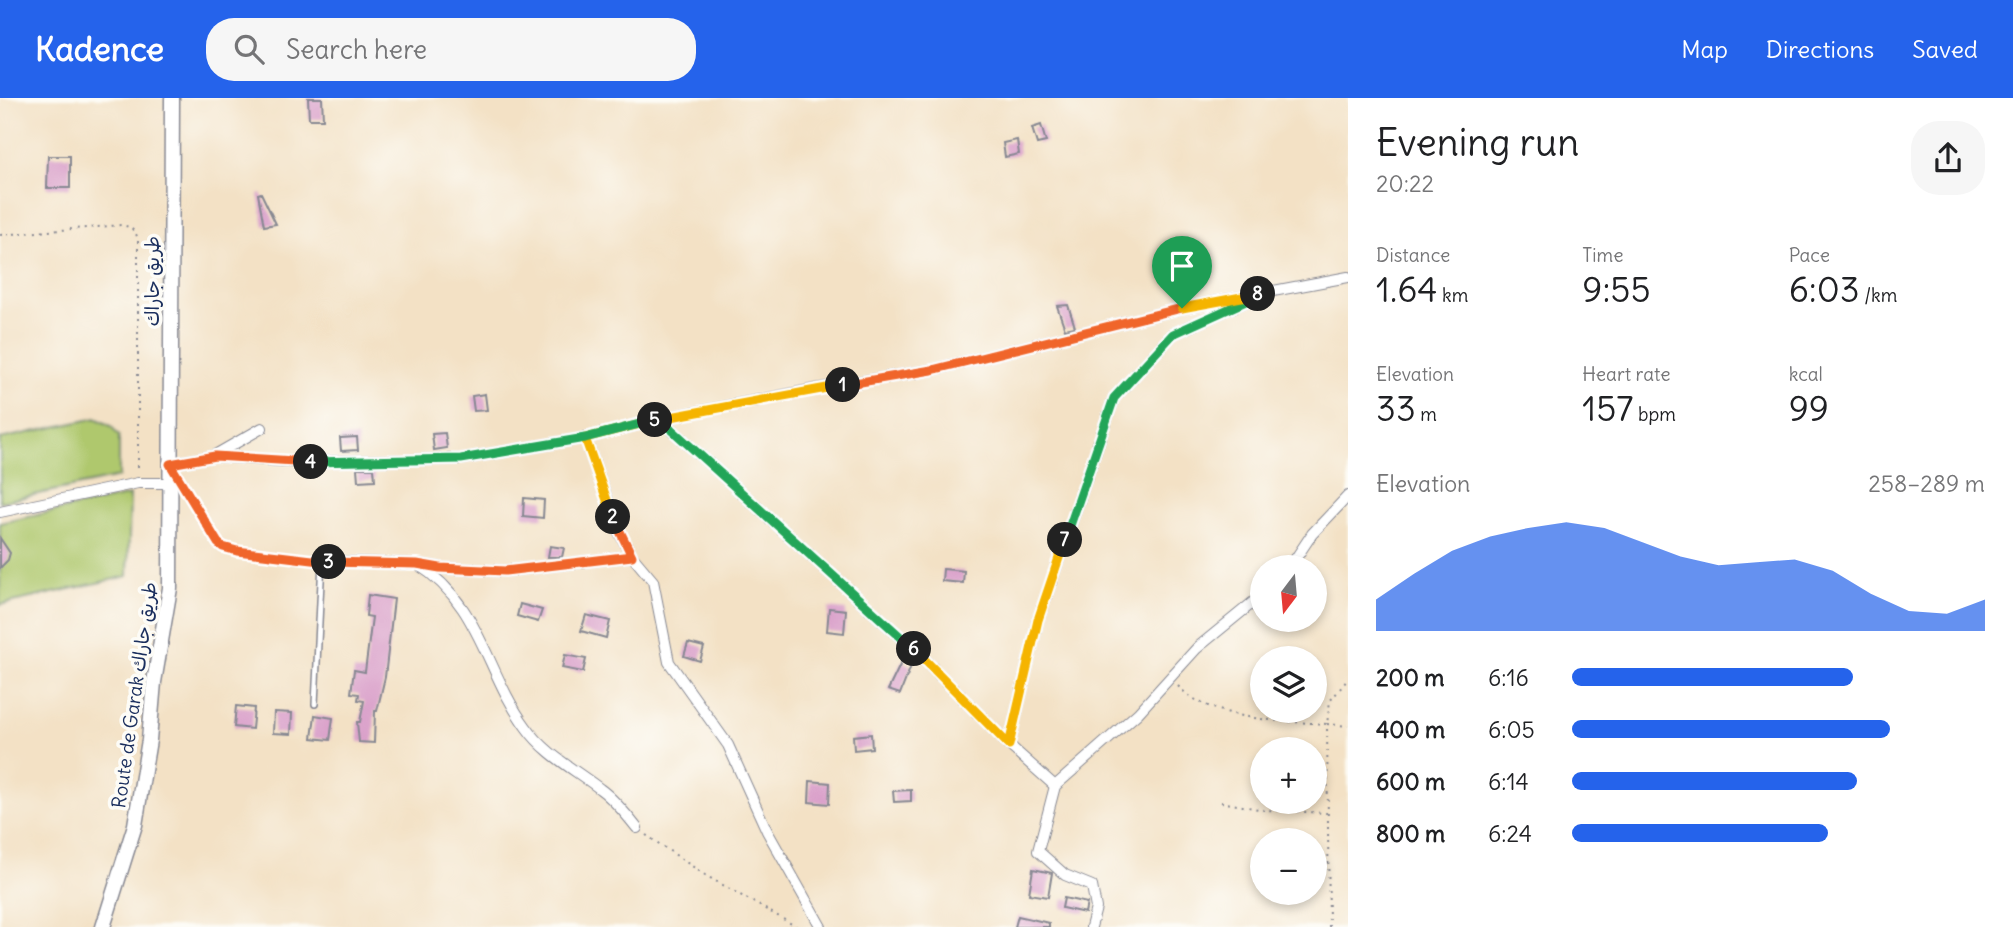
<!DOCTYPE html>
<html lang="en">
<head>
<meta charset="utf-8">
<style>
  body { margin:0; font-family:Delius,"Playpen Sans Arabic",sans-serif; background:#f6f6f6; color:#202124; height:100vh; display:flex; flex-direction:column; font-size:26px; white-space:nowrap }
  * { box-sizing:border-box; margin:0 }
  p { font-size:23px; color:#757577 }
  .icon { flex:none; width:38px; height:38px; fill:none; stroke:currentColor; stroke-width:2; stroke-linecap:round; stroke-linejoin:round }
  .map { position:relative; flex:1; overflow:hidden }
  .panel { display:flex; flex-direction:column; background:#fff; width:665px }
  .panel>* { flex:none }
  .needle { width:46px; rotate:196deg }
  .tools { position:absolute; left:1250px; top:457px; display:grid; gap:14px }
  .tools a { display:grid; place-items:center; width:77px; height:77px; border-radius:50%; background:#fff; box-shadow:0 4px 10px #0003; font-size:35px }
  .pin { position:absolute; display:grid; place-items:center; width:60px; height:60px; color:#fff; margin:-72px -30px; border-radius:50% 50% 50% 0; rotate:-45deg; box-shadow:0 0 7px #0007 }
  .pin .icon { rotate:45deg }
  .km { position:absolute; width:35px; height:35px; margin:-18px; border-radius:50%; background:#222; color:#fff; font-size:19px; line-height:35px; text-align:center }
  .round { display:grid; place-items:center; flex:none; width:74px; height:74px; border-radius:28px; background:#f6f6f6 }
  .head { display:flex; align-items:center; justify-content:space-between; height:119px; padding:0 28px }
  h1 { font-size:38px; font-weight:600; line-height:52px }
  .metrics { display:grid; grid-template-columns:repeat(3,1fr); gap:10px; height:119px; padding:7px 28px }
  .metrics div { display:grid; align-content:center }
  .metrics b { font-size:35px; font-weight:600 }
  .metrics small { font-size:19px; font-weight:400 }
  .metrics p { font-size:19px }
  .chart { height:196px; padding:14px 28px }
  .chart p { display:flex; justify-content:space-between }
  .chart svg { width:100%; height:126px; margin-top:7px; fill:#2563eb; opacity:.7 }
  ul { padding:0 28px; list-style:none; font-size:23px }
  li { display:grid; grid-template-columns:112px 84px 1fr; align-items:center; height:52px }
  li i { height:18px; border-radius:9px; background:#2563eb }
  header { display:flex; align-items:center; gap:42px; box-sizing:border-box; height:98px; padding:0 35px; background:#2563eb; color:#fff }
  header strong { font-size:33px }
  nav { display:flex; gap:38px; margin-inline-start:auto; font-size:24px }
  .search { width:490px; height:63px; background:#f6f6f6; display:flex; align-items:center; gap:18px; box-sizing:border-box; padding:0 24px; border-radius:28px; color:#757577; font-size:26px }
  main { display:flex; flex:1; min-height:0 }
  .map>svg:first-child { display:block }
  .green { fill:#afc86d; stroke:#657c66; stroke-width:2 }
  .building { fill:#daa1ca }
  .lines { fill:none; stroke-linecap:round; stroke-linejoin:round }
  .lane-casing { stroke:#878892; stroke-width:8 }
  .street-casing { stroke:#878892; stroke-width:12 }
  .secondary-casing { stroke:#878892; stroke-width:17 }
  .path { stroke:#878892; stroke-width:2; stroke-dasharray:2 5; stroke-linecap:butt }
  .lane { stroke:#fff; stroke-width:5 }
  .street { stroke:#fff; stroke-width:10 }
  .secondary { stroke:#fff; stroke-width:14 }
  .split-1-casing { stroke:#fff; stroke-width:14 }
  .split-2-casing { stroke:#fff; stroke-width:14 }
  .split-3-casing { stroke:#fff; stroke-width:14 }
  .split-4-casing { stroke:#fff; stroke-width:14 }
  .split-5-casing { stroke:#fff; stroke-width:14 }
  .split-6-casing { stroke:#fff; stroke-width:14 }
  .split-7-casing { stroke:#fff; stroke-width:14 }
  .split-8-casing { stroke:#fff; stroke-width:14 }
  .split-9-casing { stroke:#fff; stroke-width:14 }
  .split-1 { stroke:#f0652b; stroke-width:9 }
  .split-2 { stroke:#f5b400; stroke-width:9 }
  .split-3 { stroke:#f0652b; stroke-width:9 }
  .split-4 { stroke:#f0652b; stroke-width:9 }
  .split-5 { stroke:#22a559; stroke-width:9 }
  .split-6 { stroke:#22a559; stroke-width:9 }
  .split-7 { stroke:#f5b400; stroke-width:9 }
  .split-8 { stroke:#22a559; stroke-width:9 }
  .split-9 { stroke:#f5b400; stroke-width:9 }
  .labels { text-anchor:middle; stroke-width:7; stroke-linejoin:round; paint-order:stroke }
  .street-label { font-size:19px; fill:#1b2f5e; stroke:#fdfcf7 }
</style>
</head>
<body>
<header>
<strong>Kadence</strong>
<div class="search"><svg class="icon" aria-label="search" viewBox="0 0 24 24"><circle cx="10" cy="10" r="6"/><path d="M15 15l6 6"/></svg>Search here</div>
<nav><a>Map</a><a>Directions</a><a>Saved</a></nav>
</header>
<main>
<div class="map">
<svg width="1348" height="829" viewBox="0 0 1348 829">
  <rect width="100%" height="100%" fill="#fdfcf7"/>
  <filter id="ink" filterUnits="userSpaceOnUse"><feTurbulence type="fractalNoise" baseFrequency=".0143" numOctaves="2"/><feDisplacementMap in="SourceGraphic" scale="14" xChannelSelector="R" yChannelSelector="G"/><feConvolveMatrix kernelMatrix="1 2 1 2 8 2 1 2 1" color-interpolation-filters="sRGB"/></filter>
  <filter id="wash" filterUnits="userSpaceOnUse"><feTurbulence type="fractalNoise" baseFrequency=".00686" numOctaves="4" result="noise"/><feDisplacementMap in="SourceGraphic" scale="28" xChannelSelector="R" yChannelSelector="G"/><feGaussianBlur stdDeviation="1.57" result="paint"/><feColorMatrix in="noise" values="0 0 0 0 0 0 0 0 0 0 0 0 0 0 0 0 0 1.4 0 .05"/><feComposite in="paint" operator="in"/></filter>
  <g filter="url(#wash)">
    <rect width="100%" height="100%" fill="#f3e1c5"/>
    <g class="green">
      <polygon points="96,320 111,328 119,338 119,379 0,404 0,341"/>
      <polygon points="130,397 128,478 0,507 0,425"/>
    </g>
    <g id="blocks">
      <g class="building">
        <polygon points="308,0 322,0 323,21 309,21"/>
        <polygon points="1041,27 1046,44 1037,46 1032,30"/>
        <polygon points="1017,42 1019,56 1005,59 1003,45"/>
        <polygon points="48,58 70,58 70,90 47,90"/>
        <polygon points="261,95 276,126 264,128 258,96"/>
        <polygon points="1068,207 1075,229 1065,231 1057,208"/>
        <polygon points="485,296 487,312 474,313 472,298"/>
        <polygon points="445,335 447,350 434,352 432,336"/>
        <polygon points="357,339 358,352 341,353 340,340"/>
        <polygon points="357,370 374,370 375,382 358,383"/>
        <polygon points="524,400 544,402 543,420 523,418"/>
        <polygon points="0,440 10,455 8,462 0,470"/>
        <polygon points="550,448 564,450 562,459 548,459"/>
        <polygon points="943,471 964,473 963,485 942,483"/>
        <polygon points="368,497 394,501 385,579 377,613 375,613 374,645 359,644 357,624 360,624 364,603 358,602 359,596 351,595 354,572 365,574 372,519 366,518"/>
        <polygon points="520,506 542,512 538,524 517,518"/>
        <polygon points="829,510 846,512 844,535 827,533"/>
        <polygon points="586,517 610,523 606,540 581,533"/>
        <polygon points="688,545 704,549 700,563 684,558"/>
        <polygon points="565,557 586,561 583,574 562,570"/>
        <polygon points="902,563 911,568 900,596 888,592"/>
        <polygon points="236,608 254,610 252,631 234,629"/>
        <polygon points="274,614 292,615 291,636 273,635"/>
        <polygon points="315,617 333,620 330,642 312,640"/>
        <polygon points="871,636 872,650 854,652 853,638"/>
        <polygon points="810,683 830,685 829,706 809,704"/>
        <polygon points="911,692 911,703 894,704 893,693"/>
        <polygon points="1033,771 1052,775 1048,799 1029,796"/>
        <polygon points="1064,800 1087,805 1085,815 1062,810"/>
        <polygon points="1018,818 1049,825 1049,829 1015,829"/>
      </g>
    </g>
  </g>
  <g filter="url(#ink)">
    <use href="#blocks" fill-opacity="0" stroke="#878892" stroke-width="2"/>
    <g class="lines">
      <defs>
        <polyline id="lane" points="175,374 217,445 223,449 237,453 322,463 315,606"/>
        <g id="street">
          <polyline points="660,321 917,554 1009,647 1055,688"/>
          <polyline points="585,340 619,434 632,458 653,483 669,564 728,647 767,733 821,829"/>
          <polyline points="215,357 262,330"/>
          <polyline points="170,366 214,358 295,364 461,361 585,340 660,321 815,291 932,272 1182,210 1348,179"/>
          <polyline points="0,414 138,385 171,385"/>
          <polyline points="322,463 417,466 440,470 505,473 632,458"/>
          <path d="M417,466c64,40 68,107 109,163 19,27 48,42 74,62 14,10 26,25 37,39"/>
          <polyline points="1290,469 1312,436 1348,398"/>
          <polyline points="1009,647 1038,522 1114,300 1173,236 1251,201"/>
          <polyline points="1091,829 1096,810 1092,788 1065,777 1038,753 1055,688 1138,615 1197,550 1262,497"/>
        </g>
        <polyline id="secondary" points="103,829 135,727 149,642 154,584 170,490 172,0"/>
      </defs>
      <use href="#lane" class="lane-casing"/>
      <use href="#street" class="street-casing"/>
      <use href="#secondary" class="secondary-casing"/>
      <g class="path">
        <path d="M0,137l122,-10c9,2 13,5 16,14v232"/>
        <path d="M1178,588c33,35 104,35 149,38l3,-23 18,-22"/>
        <polyline points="1221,704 1264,712 1327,715"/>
        <polyline points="646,737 705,777 797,829"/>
        <polyline points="1329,829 1327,626 1348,628"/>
      </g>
      <use href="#lane" class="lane"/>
      <use href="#street" class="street"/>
      <use href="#secondary" class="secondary"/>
    </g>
  </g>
  <g class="lines" filter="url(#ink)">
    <defs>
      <polyline id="split-1" points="843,287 932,272 1182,210"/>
      <polyline id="split-2" points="613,419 585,340 660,321 843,287"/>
      <polyline id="split-3" points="329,464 417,466 440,470 505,473 632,458 613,419"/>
      <polyline id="split-4" points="311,364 215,358 170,366 218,445 223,449 237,453 329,464"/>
      <polyline id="split-5" points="311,364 461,361 585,340 655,322"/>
      <polyline id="split-6" points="655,322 660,321 914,551"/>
      <polyline id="split-7" points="914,551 1009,647 1038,522 1065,442"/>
      <polyline id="split-8" points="1065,442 1114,300 1173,236 1266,194 1258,196"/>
      <polyline id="split-9" points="1182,210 1258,196"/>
    </defs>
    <use href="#split-1" class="split-1-casing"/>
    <use href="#split-2" class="split-2-casing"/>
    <use href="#split-3" class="split-3-casing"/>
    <use href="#split-4" class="split-4-casing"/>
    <use href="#split-5" class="split-5-casing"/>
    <use href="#split-6" class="split-6-casing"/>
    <use href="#split-7" class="split-7-casing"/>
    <use href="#split-8" class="split-8-casing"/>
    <use href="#split-9" class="split-9-casing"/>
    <use href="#split-1" class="split-1"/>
    <use href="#split-2" class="split-2"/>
    <use href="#split-3" class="split-3"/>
    <use href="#split-4" class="split-4"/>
    <use href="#split-5" class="split-5"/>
    <use href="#split-6" class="split-6"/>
    <use href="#split-7" class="split-7"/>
    <use href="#split-8" class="split-8"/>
    <use href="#split-9" class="split-9"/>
  </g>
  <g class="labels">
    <g class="street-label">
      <text transform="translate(152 183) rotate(-90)" y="7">طريق جاراك</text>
      <text transform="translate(134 597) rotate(-82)" y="7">Route de Garak طريق جاراك</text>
    </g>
  </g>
</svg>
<div class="tools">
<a><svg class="needle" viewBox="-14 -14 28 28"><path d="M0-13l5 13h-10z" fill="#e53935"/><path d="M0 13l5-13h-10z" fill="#757577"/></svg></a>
<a><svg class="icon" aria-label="layers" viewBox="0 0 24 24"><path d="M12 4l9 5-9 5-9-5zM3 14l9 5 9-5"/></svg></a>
<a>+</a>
<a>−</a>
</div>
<div class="pin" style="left:1182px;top:210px;background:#1e9e55"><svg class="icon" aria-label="arrive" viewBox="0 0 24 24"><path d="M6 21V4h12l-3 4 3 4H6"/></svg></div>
<b class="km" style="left:843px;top:287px">1</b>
<b class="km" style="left:613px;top:419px">2</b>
<b class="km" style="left:329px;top:464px">3</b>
<b class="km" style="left:311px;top:364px">4</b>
<b class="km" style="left:655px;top:322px">5</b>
<b class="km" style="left:914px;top:551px">6</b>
<b class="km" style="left:1065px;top:442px">7</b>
<b class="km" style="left:1258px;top:196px">8</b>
</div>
<section class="panel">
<div class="head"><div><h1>Evening run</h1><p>20:22</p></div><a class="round"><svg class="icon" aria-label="share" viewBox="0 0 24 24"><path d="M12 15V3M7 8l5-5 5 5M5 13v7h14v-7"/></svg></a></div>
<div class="metrics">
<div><p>Distance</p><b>1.64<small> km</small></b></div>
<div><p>Time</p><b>9:55</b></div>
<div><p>Pace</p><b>6:03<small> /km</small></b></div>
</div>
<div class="metrics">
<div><p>Elevation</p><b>33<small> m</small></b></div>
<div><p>Heart rate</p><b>157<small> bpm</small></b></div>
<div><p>kcal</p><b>99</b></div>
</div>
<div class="chart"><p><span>Elevation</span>258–289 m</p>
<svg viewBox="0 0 160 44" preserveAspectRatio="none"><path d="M0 44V33L10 24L20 16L30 11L40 8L50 6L60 8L70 13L80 18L90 21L100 20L110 19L120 23L130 31L140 37L150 38L160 33V44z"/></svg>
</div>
<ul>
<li><b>200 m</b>6:16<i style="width:68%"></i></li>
<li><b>400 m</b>6:05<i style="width:77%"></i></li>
<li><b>600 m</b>6:14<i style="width:69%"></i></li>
<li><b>800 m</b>6:24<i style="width:62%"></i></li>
</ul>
</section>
</main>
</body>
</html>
